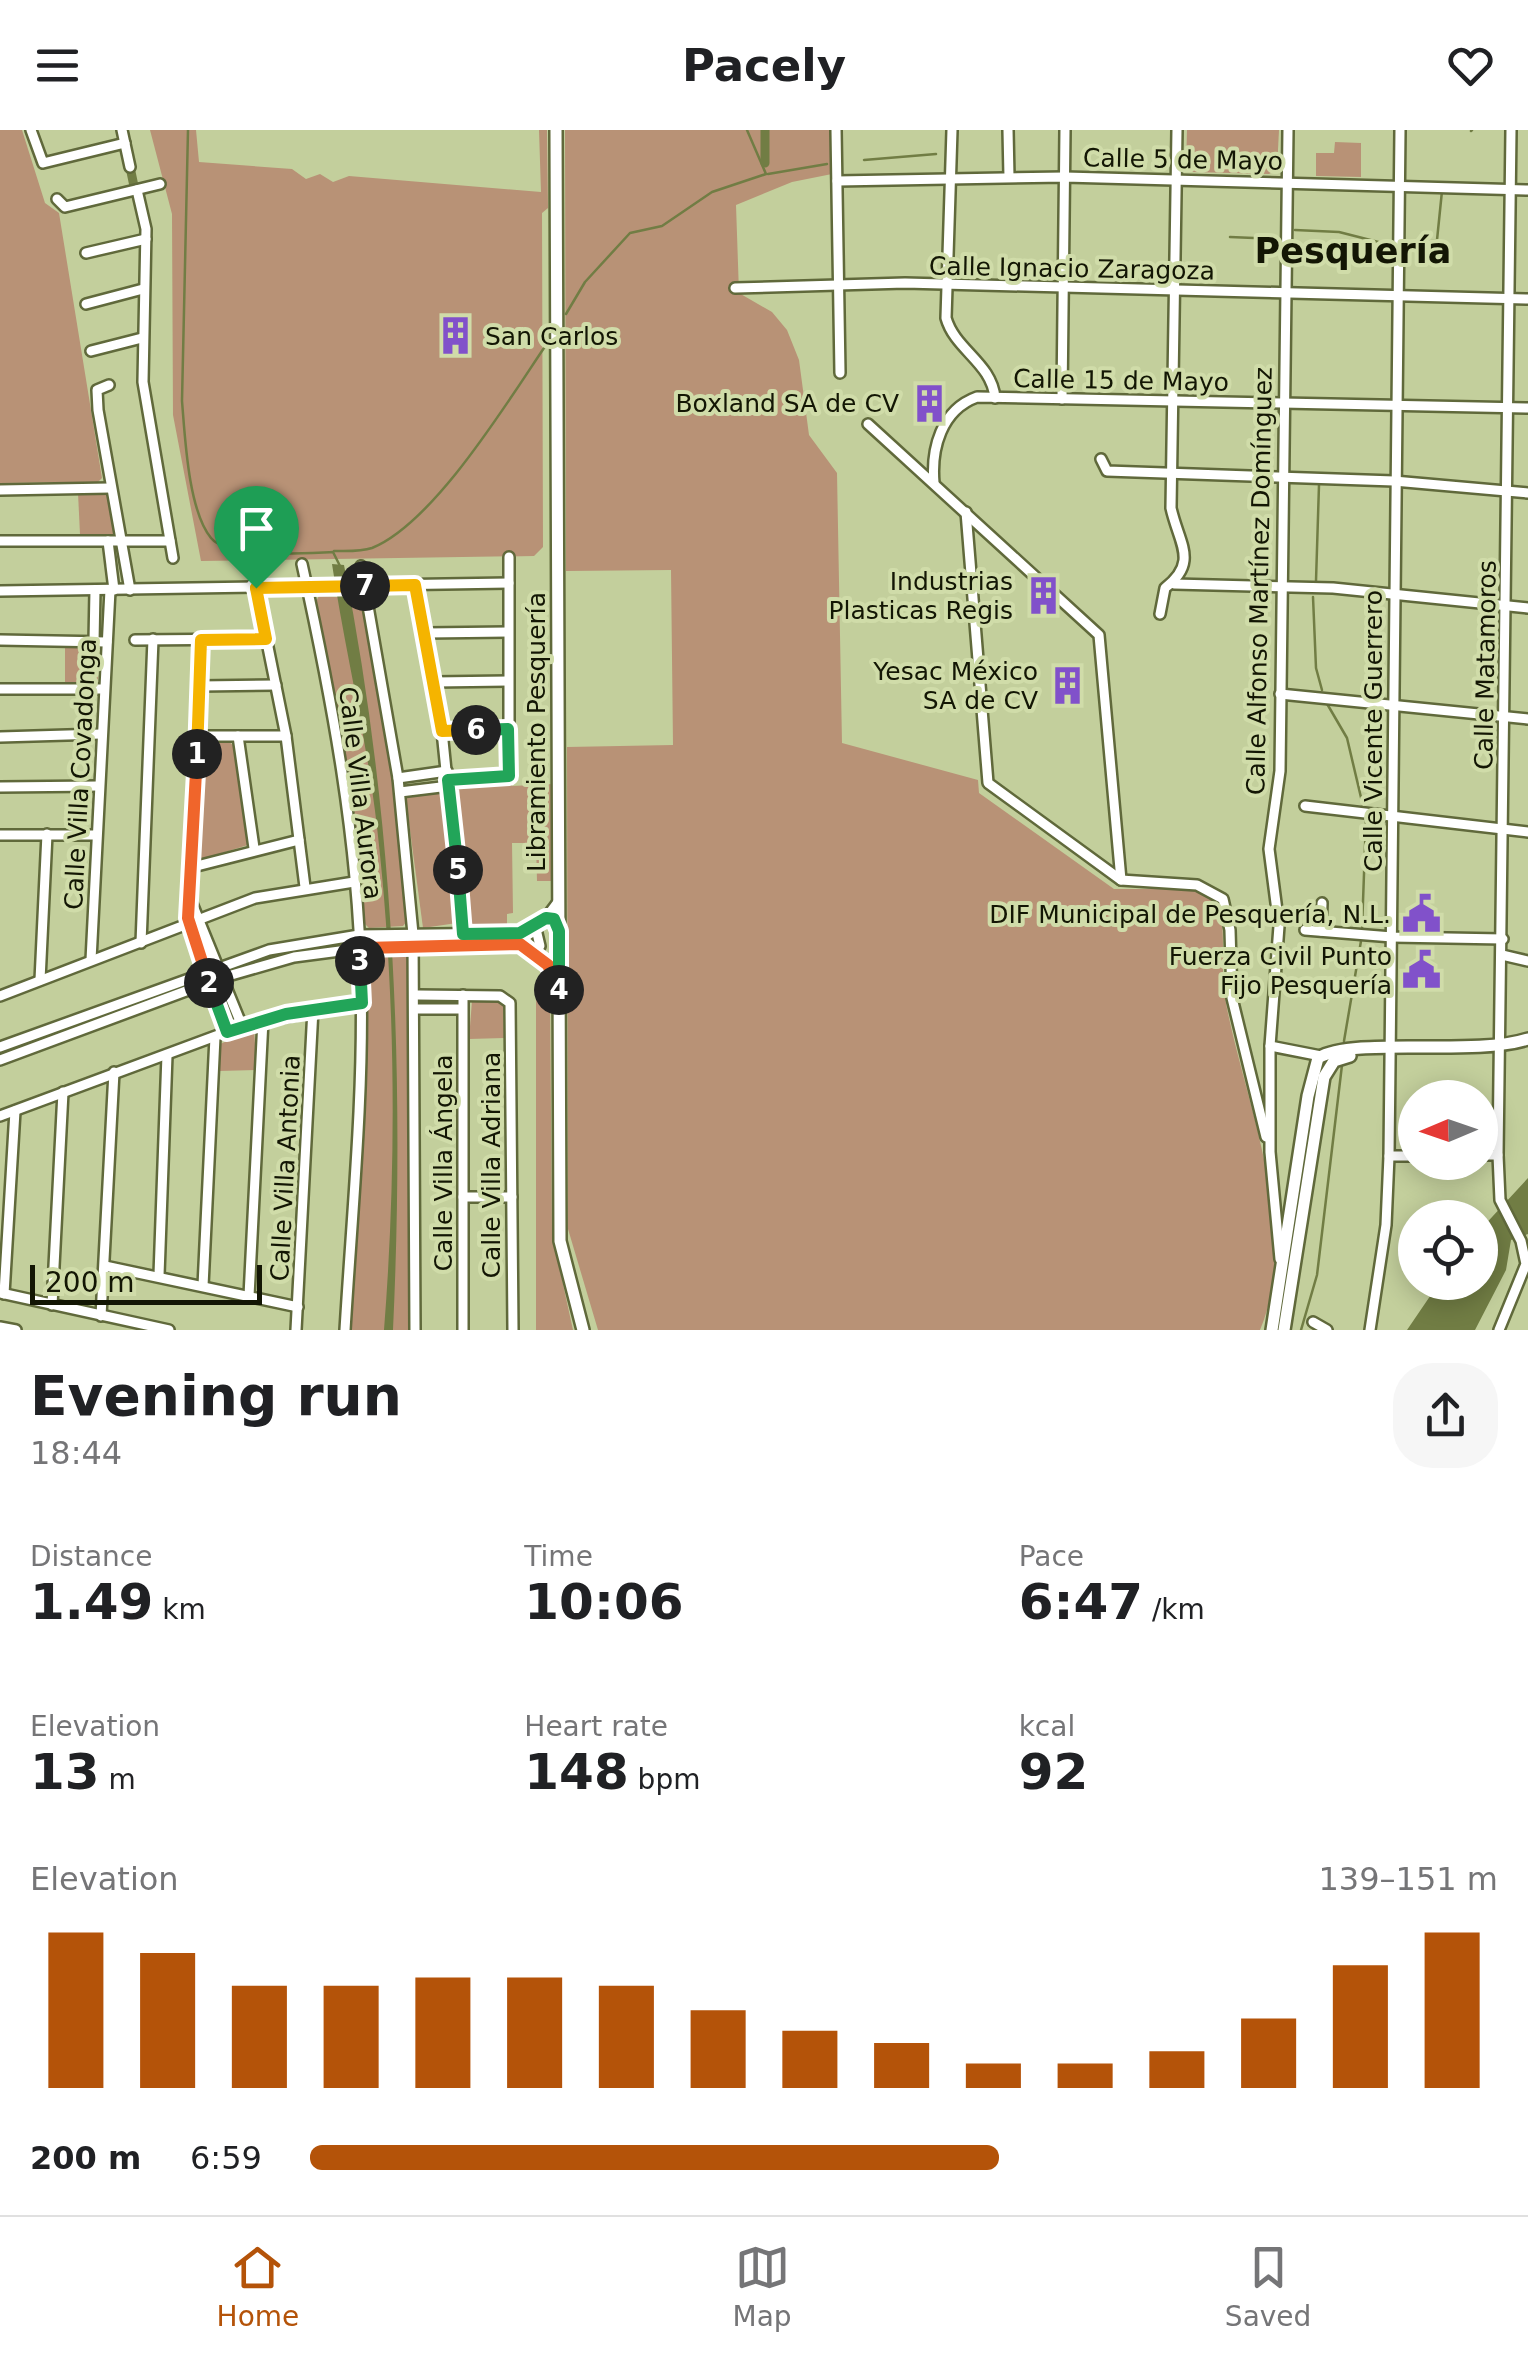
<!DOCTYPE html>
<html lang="en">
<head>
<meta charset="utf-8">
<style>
  body { margin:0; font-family:"DejaVu Sans",sans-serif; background:#f6f6f6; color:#202124; height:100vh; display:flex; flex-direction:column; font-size:38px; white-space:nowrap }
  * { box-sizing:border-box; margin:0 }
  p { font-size:32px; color:#757577 }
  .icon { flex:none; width:55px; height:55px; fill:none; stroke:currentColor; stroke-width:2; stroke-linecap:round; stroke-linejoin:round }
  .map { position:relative; height:1200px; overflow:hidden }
  .side { display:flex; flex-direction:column; background:#fff; flex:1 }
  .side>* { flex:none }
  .needle { width:65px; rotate:268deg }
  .tools { position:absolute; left:1398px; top:950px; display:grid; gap:20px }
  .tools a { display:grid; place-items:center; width:100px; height:100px; border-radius:50%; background:#fff; box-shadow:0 5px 25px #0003; font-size:50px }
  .scale { position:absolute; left:30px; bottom:25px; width:232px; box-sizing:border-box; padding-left:10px; border:5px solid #131604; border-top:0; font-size:28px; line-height:35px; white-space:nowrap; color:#131604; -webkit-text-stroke:8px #d0dca9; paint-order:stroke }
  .pin { position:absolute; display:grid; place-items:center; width:85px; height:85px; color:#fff; margin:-102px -42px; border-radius:50% 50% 50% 0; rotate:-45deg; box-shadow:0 0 10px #0007 }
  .pin .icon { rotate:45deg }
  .km { position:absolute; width:50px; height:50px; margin:-25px; border-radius:50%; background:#222; color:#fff; font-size:28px; line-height:50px; text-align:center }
  .round { display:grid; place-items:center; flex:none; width:105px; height:105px; border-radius:40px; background:#f6f6f6 }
  .overview { display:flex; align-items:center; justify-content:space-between; height:170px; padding:0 30px }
  h1 { font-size:55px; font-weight:800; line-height:75px }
  .figures { display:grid; grid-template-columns:repeat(3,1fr); gap:15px; height:170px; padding:10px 30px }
  .figures div { display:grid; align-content:center }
  .figures b { font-size:50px; font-weight:800 }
  .figures small { font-size:28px; font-weight:400 }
  .figures p { font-size:28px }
  .chart { height:280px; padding:20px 30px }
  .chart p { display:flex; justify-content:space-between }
  .chart svg { width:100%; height:180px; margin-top:10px; stroke:#b45309; stroke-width:6 }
  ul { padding:0 30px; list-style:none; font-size:32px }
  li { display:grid; grid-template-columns:160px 120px 1fr; align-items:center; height:75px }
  li i { height:25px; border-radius:12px; background:#b45309 }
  header { display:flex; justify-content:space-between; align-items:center; height:130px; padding:0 30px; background:#fff; font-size:45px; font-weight:800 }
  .tab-bar { display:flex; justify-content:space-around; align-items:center; height:140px; border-top:2px solid #e0e0e0; background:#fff; font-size:28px; color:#757577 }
  .tab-bar a { display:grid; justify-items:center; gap:5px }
  .tab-bar .selected { color:#b45309 }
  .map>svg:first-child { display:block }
  .green { fill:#b89276 }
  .water { fill:#717d44 }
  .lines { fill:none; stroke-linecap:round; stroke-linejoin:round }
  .stream { stroke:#717d44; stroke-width:2.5 }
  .canal { stroke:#717d44; stroke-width:9 }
  .minor-casing { stroke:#60693b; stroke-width:14 }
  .major-casing { stroke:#60693b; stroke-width:16 }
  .minor { stroke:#fff; stroke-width:9 }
  .major { stroke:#fff; stroke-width:11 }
  .split-1-casing { stroke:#fff; stroke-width:20 }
  .split-2-casing { stroke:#fff; stroke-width:20 }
  .split-3-casing { stroke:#fff; stroke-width:20 }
  .split-4-casing { stroke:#fff; stroke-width:20 }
  .split-5-casing { stroke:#fff; stroke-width:20 }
  .split-6-casing { stroke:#fff; stroke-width:20 }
  .split-7-casing { stroke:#fff; stroke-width:20 }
  .split-8-casing { stroke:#fff; stroke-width:20 }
  .split-1 { stroke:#f5b400; stroke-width:12 }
  .split-2 { stroke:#f0652b; stroke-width:12 }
  .split-3 { stroke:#22a559; stroke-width:12 }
  .split-4 { stroke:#f0652b; stroke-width:12 }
  .split-5 { stroke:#22a559; stroke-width:12 }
  .split-6 { stroke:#22a559; stroke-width:12 }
  .split-7 { stroke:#f5b400; stroke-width:12 }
  .split-8 { stroke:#f5b400; stroke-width:12 }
  .labels { text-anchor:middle; stroke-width:8; stroke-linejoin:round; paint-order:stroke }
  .street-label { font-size:25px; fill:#131604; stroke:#d0dca9 }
  .poi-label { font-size:25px; fill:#131604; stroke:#d0dca9; text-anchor:end }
  .district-label { font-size:35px; font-weight:bold; fill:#131604; stroke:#d0dca9 }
</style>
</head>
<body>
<header><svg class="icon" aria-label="menu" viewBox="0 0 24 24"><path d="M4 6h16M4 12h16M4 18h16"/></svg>Pacely<svg class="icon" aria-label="heart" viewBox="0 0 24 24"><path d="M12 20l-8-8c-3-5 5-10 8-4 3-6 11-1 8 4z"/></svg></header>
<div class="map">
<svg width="1528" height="1200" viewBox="0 0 1528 1200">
  <rect width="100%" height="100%" fill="#c3cf9c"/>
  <g class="green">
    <polygon points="0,0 22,0 45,73 59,83 102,348 98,352 0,353"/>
    <polygon points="150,0 196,0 199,32 292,39 306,49 320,44 333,52 349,46 541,62 539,0 547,0 548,78 542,83 543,417 534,426 201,431 173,285 172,84"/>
    <path d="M565,0h265l2,44 -40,8 -56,23 3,88 33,19 15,18 12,30 10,75 28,38 5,270 136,37 1,13 135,96h84l20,10c9,33 2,66 7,99 18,100 77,232 35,332h-662l-30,-101 -1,-482 106,-2 -2,-175 -105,1z"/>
    <polygon points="1187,0 1279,0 1277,39 1269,44 1192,42 1186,37"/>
    <polygon points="1335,12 1361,13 1361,47 1316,46 1316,23 1334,23"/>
    <polygon points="78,363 107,363 114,404 80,404"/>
    <polygon points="319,466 353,468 366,487 389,612 408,790 403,796 369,798 364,793 344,628 315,473"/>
    <rect x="65" y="514" width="33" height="40"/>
    <polygon points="227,610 235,617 248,715 202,729 197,725 202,618 206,612"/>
    <polygon points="511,652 512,656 553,654 552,751 537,751 536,713 512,713 513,783 507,784 507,797 472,798 468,795 453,659 457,654"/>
    <polygon points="440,662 445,666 457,793 423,798 406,670 407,666"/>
    <polygon points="402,823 406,824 408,834 411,1200 351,1200 367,831 374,824"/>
    <polygon points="536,864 550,864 552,1104 573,1200 536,1200"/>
    <polygon points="472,871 503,871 504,908 469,909"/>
    <polygon points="254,900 257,940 219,941 220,914"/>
  </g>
  <g class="water">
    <path d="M332,434l12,1c50,252 61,508 49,765h-9c13,-165 12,-338 -7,-503 -10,-88 -32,-176 -45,-263z"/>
    <polygon points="1528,1048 1528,1104 1511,1110 1506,1140 1475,1200 1407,1200 1439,1153 1480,1152 1480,1100"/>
  </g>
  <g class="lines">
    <g class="stream">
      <path d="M188,0l-6,271c3,35 6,109 29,137 17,21 95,15 122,14l7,14"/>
      <polyline points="1471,1 1472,0"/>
      <polyline points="864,30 936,24"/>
      <polyline points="768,44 827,34"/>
      <polyline points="1295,100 1339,102 1394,116"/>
      <polyline points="1230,107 1281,109"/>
      <polyline points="1406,116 1437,110 1442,61"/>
      <polyline points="566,184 585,152 630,103 662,96 712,62 766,44 747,0"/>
      <path d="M334,421c12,0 26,1 38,-3 62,-25 136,-147 174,-203"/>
      <polyline points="1316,451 1319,355"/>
      <polyline points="1313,467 1316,538 1322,560"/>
      <polyline points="1326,572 1347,608 1363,676"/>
      <polyline points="1362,799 1366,689"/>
      <polyline points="1344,911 1361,811"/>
      <polyline points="1301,1200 1317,1145 1342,935"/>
    </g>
    <g class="canal">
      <polyline points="765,33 765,0"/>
      <polyline points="130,37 135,61"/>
    </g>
    <defs>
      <g id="minor">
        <polyline points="31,0 43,33 125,13"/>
        <polyline points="122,0 130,37"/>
        <polyline points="836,0 840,243"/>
        <path d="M952,0l-6,188c9,32 46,45 49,80"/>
        <polyline points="1008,0 1009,47"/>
        <polyline points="837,51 1065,47 1528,60"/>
        <polyline points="137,60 146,99 143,252 173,428"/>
        <polyline points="57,69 65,77 160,54"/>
        <polyline points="86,123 146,109"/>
        <polyline points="735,158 905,153 1528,169"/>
        <polyline points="86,174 143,159"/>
        <polyline points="91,221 142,208"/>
        <polyline points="109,255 97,260 98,280 130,460"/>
        <polyline points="1062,269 1065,0"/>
        <polyline points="868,294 1099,505 1121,750"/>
        <polyline points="1101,329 1107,341 1394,351 1528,363"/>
        <path d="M934,353c-3,-34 7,-73 43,-86l551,11"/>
        <polyline points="0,360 110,358"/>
        <polyline points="966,382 988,653 1121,750 1197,755 1223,769 1230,800 1232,868 1266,1007"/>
        <polyline points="0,411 170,411"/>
        <polyline points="108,411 114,460"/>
        <path d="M302,434c30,136 56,275 59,415 3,116 -9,235 -16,351"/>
        <polyline points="361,436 398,648 413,804 415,1200"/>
        <polyline points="1174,454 1333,458 1528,478"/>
        <polyline points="415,455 442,601 463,808"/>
        <polyline points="256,458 286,606 305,757"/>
        <polyline points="0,461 509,453"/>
        <path d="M1160,484l5,-26c34,-26 14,-44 6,-80l6,-378"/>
        <polyline points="426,503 508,502"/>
        <polyline points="0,510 107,512"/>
        <polyline points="135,510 267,509"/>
        <polyline points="201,510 188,788 227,902"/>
        <polyline points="94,512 95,460"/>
        <polyline points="434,552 508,551"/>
        <polyline points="200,556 276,555"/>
        <polyline points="0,559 104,559"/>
        <polyline points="1280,564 1528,589"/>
        <polyline points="442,601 508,599"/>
        <polyline points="198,606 286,606"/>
        <polyline points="238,606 254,718"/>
        <polyline points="0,607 101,604"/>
        <polyline points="398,648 447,641"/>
        <polyline points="448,650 509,646 509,427"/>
        <polyline points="0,657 99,656"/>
        <polyline points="400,662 449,656"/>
        <polyline points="1305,676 1528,702"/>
        <polyline points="0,705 95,705"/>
        <polyline points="193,737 299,710"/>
        <polyline points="191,771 242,896"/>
        <polyline points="1305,800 1392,807 1503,809"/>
        <polyline points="1321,801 1322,773"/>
        <polyline points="141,813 153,509"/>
        <polyline points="534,822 540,816 535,795"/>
        <polyline points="1502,825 1528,831"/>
        <polyline points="91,830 110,460"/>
        <polyline points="40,850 47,704"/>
        <polyline points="418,865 500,866 510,873 513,1200"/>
        <polyline points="463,865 463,1200"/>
        <polyline points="0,866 255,768 354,752"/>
        <polyline points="418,879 462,879"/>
        <polyline points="1270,916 1321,926"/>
        <polyline points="0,917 269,820 359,805 520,803 546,788 558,772"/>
        <polyline points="0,930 221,848 294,827 355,819 520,814 543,830 556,851"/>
        <polyline points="0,986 248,894 362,873"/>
        <polyline points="1480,1025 1498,1025"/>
        <polyline points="1389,1026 1415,1026"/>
        <polyline points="463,1067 512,1067"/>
        <polyline points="1280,1129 1270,1022 1270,916 1279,796 1269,719 1280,641 1288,0"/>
        <polyline points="105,1136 298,1177"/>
        <polyline points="159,1145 167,925"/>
        <polyline points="203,1156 215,907"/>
        <polyline points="1,1163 169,1200"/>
        <polyline points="4,1164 15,981"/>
        <polyline points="249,1166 263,890"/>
        <polyline points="52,1175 63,962"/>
        <polyline points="101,1186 114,942"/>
        <polyline points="1313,1192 1327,1200"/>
        <polyline points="0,1197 16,1200"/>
        <polyline points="296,1200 313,879"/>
        <polyline points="1370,1200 1386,1095 1389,1026 1400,0"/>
        <polyline points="1499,1200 1526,1134 1521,1111 1500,1070 1498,1025 1511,0"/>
      </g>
      <g id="major">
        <polyline points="556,0 560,1111 583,1200"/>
        <path d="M1272,1200l36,-234 10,-38c38,-22 154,-1 210,-19"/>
        <polyline points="1284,1200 1324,947 1334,931 1350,926"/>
      </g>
    </defs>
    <use href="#minor" class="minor-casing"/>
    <use href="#major" class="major-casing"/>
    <use href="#minor" class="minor"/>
    <use href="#major" class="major"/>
  </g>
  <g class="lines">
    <defs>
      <polyline id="split-1" points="197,624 201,510 266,509 256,458"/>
      <polyline id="split-2" points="197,624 188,788 209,853"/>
      <polyline id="split-3" points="209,853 227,902 286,884 362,873 360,831"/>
      <polyline id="split-4" points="360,831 365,818 520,814 548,835 559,860"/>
      <polyline id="split-5" points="458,740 463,804 520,803 546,788 554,789 559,801 559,860"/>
      <polyline id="split-6" points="458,740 448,650 509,646 508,599 476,600"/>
      <polyline id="split-7" points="365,456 415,455 442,601 476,600"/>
      <polyline id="split-8" points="256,458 365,456"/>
    </defs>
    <use href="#split-1" class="split-1-casing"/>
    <use href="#split-2" class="split-2-casing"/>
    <use href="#split-3" class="split-3-casing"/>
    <use href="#split-4" class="split-4-casing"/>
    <use href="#split-5" class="split-5-casing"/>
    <use href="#split-6" class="split-6-casing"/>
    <use href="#split-7" class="split-7-casing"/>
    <use href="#split-8" class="split-8-casing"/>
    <use href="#split-1" class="split-1"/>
    <use href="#split-2" class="split-2"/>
    <use href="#split-3" class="split-3"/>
    <use href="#split-4" class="split-4"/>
    <use href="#split-5" class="split-5"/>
    <use href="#split-6" class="split-6"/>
    <use href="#split-7" class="split-7"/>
    <use href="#split-8" class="split-8"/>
  </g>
  <defs>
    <symbol id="building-bare" viewBox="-9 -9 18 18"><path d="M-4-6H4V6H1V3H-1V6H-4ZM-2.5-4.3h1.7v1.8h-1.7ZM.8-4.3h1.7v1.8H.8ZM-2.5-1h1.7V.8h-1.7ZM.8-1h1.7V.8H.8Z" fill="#8151ca" stroke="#d0dca9" stroke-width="2.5" paint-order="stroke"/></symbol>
    <symbol id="civic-bare" viewBox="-9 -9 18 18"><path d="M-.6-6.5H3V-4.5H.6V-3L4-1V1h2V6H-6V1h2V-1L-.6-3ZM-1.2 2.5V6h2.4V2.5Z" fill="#8151ca" stroke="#d0dca9" stroke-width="2.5" paint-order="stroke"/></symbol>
  </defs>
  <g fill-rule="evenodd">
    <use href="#building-bare" x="428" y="178" width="55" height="55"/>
    <use href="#building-bare" x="902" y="246" width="55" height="55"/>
    <use href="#building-bare" x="1016" y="438" width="55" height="55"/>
    <use href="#building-bare" x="1040" y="528" width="55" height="55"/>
    <use href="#civic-bare" x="1394" y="756" width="55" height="55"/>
    <use href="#civic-bare" x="1394" y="812" width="55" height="55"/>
  </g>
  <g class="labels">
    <g class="street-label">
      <text transform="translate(1183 29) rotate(1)" y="9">Calle 5 de Mayo</text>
      <text transform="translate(1072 138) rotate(1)" y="9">Calle Ignacio Zaragoza</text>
      <text transform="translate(1121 250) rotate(1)" y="9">Calle 15 de Mayo</text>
      <text transform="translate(1259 451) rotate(-89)" y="9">Calle Alfonso Martínez Domínguez</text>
      <text transform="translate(1485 535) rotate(-89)" y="9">Calle Matamoros</text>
      <text transform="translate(1373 601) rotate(-90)" y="9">Calle Vicente Guerrero</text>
      <text transform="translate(536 602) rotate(-90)" y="9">Libramiento Pesquería</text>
      <text transform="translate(80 644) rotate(-87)" y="9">Calle Villa Covadonga</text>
      <text transform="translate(361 663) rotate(83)" y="9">Calle Villa Aurora</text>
      <text transform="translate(443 1033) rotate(-90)" y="9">Calle Villa Ángela</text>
      <text transform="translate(491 1035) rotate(-90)" y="9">Calle Villa Adriana</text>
      <text transform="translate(285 1038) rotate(-87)" y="9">Calle Villa Antonia</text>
    </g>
    <g class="poi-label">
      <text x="485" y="215" text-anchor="start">San Carlos</text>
      <text x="899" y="282">Boxland SA de CV</text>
      <text x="1013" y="460">Industrias<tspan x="1013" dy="29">Plasticas Regis</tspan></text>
      <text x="1038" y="550">Yesac México<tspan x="1038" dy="29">SA de CV</tspan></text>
      <text x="1391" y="793">DIF Municipal de Pesquería, N.L.</text>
      <text x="1392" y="835">Fuerza Civil Punto<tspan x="1392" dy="29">Fijo Pesquería</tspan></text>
    </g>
    <g class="district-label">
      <text x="1353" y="133">Pesquería</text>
    </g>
  </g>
</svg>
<div class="tools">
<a><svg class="needle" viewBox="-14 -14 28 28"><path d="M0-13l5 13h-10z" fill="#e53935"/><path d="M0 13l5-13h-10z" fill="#757577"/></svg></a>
<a><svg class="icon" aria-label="locate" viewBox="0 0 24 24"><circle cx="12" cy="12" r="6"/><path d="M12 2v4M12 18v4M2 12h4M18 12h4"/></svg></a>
</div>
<div class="scale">200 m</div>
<div class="pin" style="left:256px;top:458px;background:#1e9e55"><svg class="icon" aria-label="arrive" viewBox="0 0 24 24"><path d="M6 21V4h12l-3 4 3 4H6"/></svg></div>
<b class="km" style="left:197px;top:624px">1</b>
<b class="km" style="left:209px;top:853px">2</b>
<b class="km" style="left:360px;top:831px">3</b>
<b class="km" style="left:559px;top:860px">4</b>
<b class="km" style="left:458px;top:740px">5</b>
<b class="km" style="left:476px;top:600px">6</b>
<b class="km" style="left:365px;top:456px">7</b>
</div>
<section class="side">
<div class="overview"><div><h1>Evening run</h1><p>18:44</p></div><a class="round"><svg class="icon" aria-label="share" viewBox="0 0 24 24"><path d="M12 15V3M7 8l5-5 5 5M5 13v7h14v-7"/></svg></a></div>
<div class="figures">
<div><p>Distance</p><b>1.49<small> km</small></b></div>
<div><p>Time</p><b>10:06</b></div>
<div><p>Pace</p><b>6:47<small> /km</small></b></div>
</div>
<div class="figures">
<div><p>Elevation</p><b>13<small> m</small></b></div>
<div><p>Heart rate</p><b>148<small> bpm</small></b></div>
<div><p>kcal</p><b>92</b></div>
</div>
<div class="chart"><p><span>Elevation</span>139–151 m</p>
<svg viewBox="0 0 160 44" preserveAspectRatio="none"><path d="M5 44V6M15 44V11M25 44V19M35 44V19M45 44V17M55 44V17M65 44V19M75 44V25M85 44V30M95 44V33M105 44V38M115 44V38M125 44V35M135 44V27M145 44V14M155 44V6"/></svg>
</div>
<ul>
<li><b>200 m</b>6:59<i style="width:58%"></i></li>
</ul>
</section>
<nav class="tab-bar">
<a class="selected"><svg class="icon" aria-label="home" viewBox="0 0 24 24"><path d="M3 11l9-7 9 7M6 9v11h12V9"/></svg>Home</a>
<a><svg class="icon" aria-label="map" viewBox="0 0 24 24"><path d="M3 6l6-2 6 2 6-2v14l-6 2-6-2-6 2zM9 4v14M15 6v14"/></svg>Map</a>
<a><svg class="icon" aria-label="saved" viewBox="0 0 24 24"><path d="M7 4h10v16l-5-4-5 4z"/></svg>Saved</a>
</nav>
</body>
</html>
